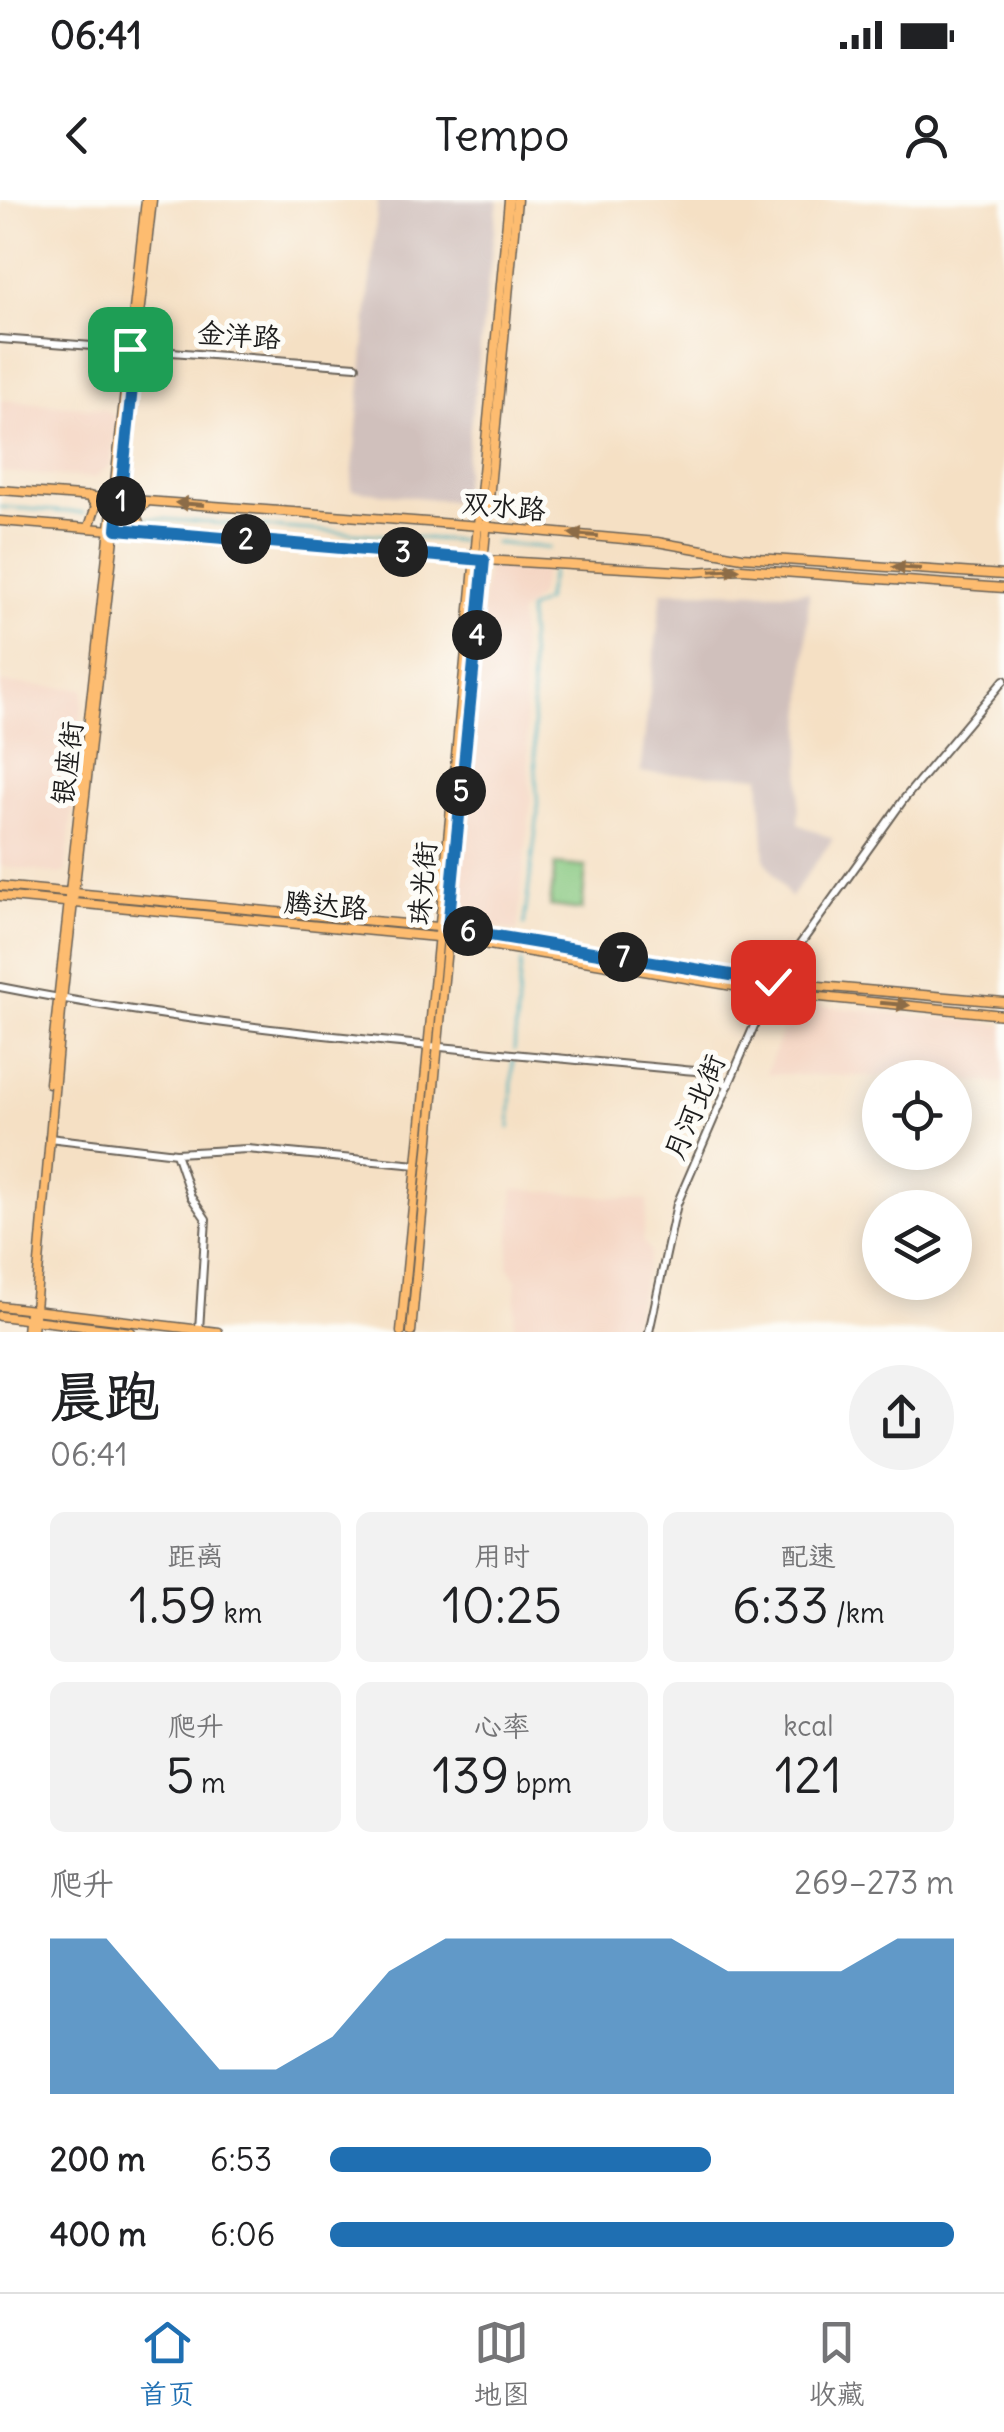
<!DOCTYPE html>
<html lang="zh">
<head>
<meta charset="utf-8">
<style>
  body { margin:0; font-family:Delius,"LXGW WenKai TC",sans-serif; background:#f2f2f2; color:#202124; height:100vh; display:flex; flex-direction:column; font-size:38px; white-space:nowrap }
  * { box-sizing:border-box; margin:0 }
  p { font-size:32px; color:#757577 }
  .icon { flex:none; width:55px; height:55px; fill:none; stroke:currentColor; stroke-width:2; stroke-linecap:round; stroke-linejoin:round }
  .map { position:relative; height:1132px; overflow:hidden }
  .details { display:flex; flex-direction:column; background:#fff; flex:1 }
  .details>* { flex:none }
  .buttons { position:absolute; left:862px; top:860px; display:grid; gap:20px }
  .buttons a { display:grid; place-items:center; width:110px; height:110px; border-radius:50%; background:#fff; box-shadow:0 5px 25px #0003; font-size:50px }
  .pin { position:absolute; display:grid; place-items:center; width:85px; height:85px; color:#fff; margin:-42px; border-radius:20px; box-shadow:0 5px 15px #0006 }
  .km { position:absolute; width:50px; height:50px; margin:-25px; border-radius:50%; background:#222; color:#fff; font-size:28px; line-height:50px; text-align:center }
  .round { display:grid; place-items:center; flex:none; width:105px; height:105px; border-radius:52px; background:#f2f2f2 }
  .head { display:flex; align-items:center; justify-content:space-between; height:170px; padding:0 50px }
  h1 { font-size:55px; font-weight:600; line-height:75px }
  .stats { display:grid; grid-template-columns:repeat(3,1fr); gap:15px; height:170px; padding:10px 50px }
  .stats div { display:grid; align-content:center; border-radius:15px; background:#f2f2f2; text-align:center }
  .stats b { font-size:50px; font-weight:600 }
  .stats small { font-size:28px; font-weight:400 }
  .stats p { font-size:28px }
  .chart { height:280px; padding:20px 50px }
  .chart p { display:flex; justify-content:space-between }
  .chart svg { width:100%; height:180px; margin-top:10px; fill:#1f6fb2; opacity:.7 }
  ul { padding:0 50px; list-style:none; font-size:32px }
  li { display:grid; grid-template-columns:160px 120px 1fr; align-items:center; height:75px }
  li i { height:25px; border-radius:12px; background:#1f6fb2 }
  .status { display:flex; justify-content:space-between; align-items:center; height:70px; padding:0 50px; background:#fff; direction:ltr }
  .status svg { height:28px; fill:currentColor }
  header { display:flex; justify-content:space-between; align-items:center; height:130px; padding:0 50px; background:#fff; font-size:45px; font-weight:600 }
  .dock { display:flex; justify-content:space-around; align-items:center; height:140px; border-top:2px solid #e0e0e0; background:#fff; font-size:28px; color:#757577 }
  .dock a { display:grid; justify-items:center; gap:5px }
  .dock .selected { color:#1f6fb2 }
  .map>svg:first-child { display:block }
  .built { fill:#f4d3c0 }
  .industrial { fill:#d0c0bc }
  .green { fill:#86c77f; stroke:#51724e; stroke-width:2.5 }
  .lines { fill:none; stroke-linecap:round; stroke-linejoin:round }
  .stream { stroke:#3eadba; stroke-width:2.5 }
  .minor-casing { stroke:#686157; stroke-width:10 }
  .major-casing { stroke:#686157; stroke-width:11 }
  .minor { stroke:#fff; stroke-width:6 }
  .major { stroke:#fdbc6f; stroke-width:8 }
  .oneway { fill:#8c6c46 }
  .route-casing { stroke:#fff; stroke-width:20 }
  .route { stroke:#1f6fb2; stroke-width:12 }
  .labels { text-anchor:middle; stroke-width:10; stroke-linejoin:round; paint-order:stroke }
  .street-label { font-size:28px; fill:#1c1c1c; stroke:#fdfcf7 }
</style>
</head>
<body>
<div class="status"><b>06:41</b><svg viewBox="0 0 49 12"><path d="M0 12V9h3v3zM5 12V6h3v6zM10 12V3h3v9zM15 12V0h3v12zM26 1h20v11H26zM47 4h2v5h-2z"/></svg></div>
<header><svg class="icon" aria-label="back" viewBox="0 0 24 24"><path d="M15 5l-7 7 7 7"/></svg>Tempo<svg class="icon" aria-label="person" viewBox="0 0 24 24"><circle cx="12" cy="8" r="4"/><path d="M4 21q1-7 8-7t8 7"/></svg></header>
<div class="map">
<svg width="1004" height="1132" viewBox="0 0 1004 1132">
  <rect width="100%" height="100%" fill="#fdfcf7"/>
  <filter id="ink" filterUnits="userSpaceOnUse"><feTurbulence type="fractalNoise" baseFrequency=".01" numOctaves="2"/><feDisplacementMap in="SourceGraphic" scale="20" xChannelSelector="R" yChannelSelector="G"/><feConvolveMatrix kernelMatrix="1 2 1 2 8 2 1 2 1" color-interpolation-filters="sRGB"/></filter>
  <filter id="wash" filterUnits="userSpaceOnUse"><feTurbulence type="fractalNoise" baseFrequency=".0048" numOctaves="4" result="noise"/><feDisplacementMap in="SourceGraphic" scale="40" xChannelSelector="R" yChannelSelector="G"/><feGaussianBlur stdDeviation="2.25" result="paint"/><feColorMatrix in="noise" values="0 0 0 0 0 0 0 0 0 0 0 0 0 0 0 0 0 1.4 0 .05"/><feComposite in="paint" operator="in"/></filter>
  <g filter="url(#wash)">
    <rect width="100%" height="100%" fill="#f5e0c4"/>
    <g class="built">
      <polygon points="0,200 105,209 117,218 111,265 94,278 0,272"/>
      <polygon points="487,364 545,371 539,395 519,415 531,600 517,732 448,718"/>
      <polygon points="0,483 84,489 66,671 60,674 0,666"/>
      <polygon points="793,803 1004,825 1004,883 955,881 955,878 766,874"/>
      <polygon points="514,989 648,1000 643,1040 650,1052 631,1132 513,1132 517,1081 508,1066"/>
    </g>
    <g class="industrial">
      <polygon points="378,0 498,0 461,302 351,290"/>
      <polygon points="662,391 809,392 798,624 833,639 790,698 765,660 760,576 640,573"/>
    </g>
    <polygon class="green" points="555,664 586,667 582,710 550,706"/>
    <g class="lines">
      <g class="stream">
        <polyline points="0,307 84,313"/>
        <polyline points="146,318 462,341"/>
        <polyline points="494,343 550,348"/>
        <polyline points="524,725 538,614 528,410 545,401 552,370"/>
        <polyline points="514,850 521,762"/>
        <polyline points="510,928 513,858"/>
      </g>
    </g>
  </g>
  <g filter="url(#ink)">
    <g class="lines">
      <defs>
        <g id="minor">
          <polyline points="0,139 356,166"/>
          <path d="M0,787c229,45 465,62 696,84l33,14"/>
          <polyline points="49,938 176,953 247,949 417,965"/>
          <polyline points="176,953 191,997 206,1019 199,1130"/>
          <polyline points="649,1132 677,1004 773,782 904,599 1004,480"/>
        </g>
        <g id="major">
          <polyline points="0,290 480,326 657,342 742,357 1004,375"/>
          <polyline points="0,321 484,360 694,372 741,369 1004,388"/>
          <polyline points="89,327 96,306 89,296"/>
          <polyline points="142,330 135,312 146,303"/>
          <polyline points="0,686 448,728 773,782 1004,802"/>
          <polyline points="0,696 447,738 769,792 1004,815"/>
          <polyline points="49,883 146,0"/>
          <polyline points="0,1106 218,1132"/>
          <polyline points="0,1116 131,1132"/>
          <polyline points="27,1132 29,1112"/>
          <polyline points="33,1132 62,800 152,0"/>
          <polyline points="401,1132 509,0"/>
          <polyline points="411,1132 517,0"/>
        </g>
      </defs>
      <use href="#minor" class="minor-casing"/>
      <use href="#major" class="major-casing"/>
      <use href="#minor" class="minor"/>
      <use href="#major" class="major"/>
    </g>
    <defs><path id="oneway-solid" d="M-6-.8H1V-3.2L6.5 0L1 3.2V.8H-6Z" transform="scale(2.5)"/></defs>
    <g class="oneway">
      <use href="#oneway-solid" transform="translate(190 304) rotate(-176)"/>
      <use href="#oneway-solid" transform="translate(584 335) rotate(-175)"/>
      <use href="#oneway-solid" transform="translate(907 368) rotate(-176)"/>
      <use href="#oneway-solid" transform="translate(725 370) rotate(-3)"/>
      <use href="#oneway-solid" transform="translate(895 804) rotate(5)"/>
    </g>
  </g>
  <g class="lines" filter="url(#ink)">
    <defs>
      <polyline id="route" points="130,149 136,150 117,329 484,360 448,728 773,782"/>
    </defs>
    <use href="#route" class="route-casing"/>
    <use href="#route" class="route"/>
  </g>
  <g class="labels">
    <g class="street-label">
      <text transform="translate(239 135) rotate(4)" y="10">金洋路</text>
      <text transform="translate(504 306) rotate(5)" y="10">双水路</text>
      <text transform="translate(67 563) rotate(-83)" y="10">银座街</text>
      <text transform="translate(422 683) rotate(-85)" y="10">珠光街</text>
      <text transform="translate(326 705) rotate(5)" y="10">腾达路</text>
      <text transform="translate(694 907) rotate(-67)" y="10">月河北街</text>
    </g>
  </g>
</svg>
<div class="buttons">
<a><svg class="icon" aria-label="locate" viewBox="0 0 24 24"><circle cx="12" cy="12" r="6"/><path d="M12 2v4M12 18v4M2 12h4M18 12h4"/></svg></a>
<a><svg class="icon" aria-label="layers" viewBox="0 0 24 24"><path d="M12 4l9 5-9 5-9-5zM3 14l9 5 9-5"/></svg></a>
</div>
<div class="pin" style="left:130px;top:149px;background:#1e9e55"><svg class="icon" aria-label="arrive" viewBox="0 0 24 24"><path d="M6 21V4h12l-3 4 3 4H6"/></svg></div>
<div class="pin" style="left:773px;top:782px;background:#d93025"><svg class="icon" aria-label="check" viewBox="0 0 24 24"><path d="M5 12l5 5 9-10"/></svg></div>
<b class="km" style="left:121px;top:301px">1</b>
<b class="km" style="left:246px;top:339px">2</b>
<b class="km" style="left:403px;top:352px">3</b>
<b class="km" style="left:477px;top:435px">4</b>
<b class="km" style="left:461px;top:591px">5</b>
<b class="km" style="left:468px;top:731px">6</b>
<b class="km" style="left:623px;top:757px">7</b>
</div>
<section class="details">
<div class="head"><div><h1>晨跑</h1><p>06:41</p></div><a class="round"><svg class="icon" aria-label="share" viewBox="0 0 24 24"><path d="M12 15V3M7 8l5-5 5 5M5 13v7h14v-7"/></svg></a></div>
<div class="stats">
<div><p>距离</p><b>1.59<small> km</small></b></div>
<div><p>用时</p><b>10:25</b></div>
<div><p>配速</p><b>6:33<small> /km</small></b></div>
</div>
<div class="stats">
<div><p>爬升</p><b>5<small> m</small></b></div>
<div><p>心率</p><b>139<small> bpm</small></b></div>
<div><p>kcal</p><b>121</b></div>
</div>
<div class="chart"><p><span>爬升</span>269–273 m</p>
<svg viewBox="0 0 160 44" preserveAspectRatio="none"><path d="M0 44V6L10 6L20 22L30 38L40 38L50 30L60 14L70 6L80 6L90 6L100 6L110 6L120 14L130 14L140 14L150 6L160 6V44z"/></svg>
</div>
<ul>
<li><b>200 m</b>6:53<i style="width:61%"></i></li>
<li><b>400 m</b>6:06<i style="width:100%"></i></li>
</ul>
</section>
<nav class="dock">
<a class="selected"><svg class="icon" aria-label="home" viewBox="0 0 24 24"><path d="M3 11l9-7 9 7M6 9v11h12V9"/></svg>首页</a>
<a><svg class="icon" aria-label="map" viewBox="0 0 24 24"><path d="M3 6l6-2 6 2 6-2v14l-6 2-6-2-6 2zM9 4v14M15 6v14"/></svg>地图</a>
<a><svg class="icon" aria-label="saved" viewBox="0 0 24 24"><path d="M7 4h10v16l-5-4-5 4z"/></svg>收藏</a>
</nav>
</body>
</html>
